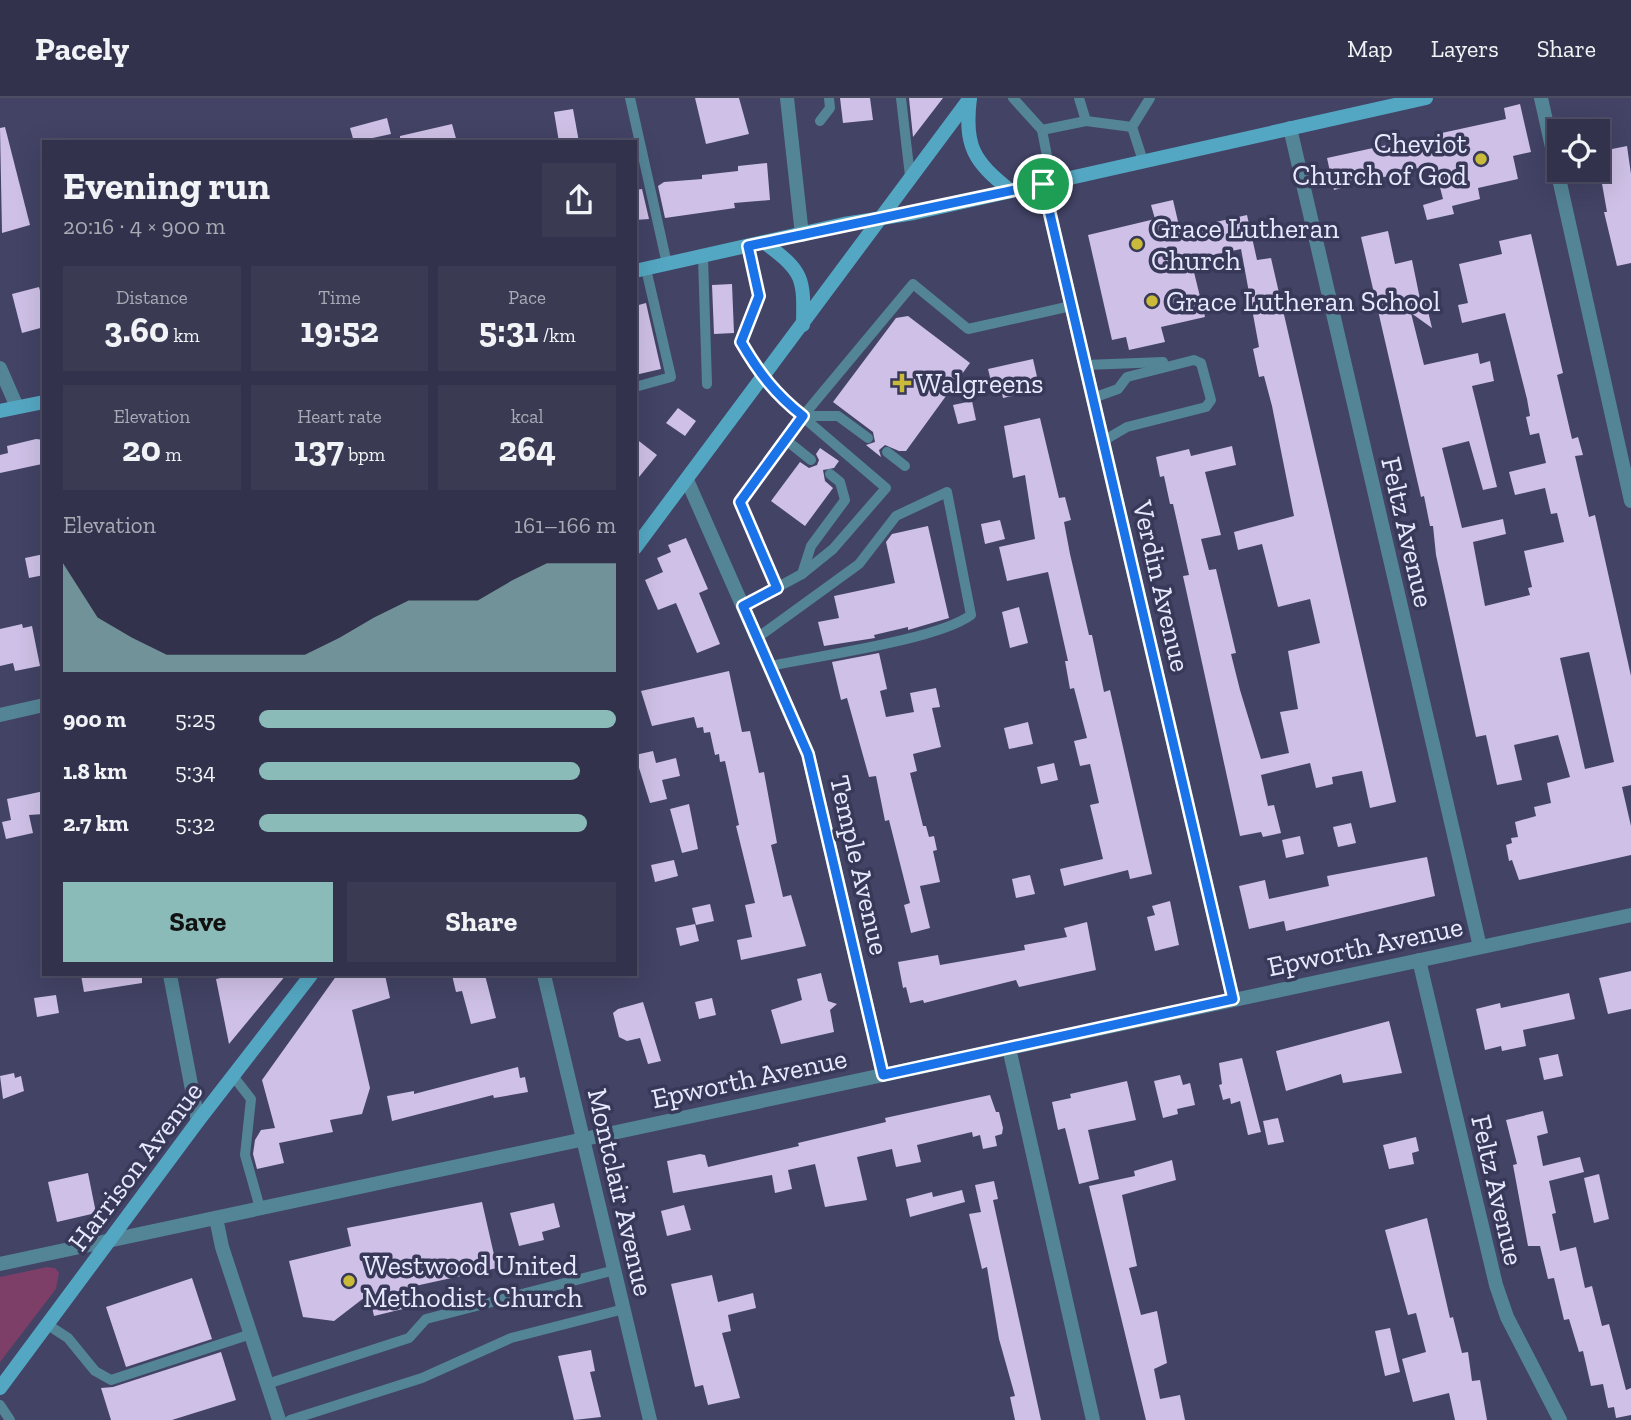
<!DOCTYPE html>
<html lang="en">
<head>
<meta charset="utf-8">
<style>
  body { margin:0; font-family:"Zilla Slab",serif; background:#3a3a53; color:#f1f3f6; height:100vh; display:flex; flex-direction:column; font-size:26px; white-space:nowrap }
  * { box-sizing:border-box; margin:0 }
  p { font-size:23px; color:#a8aab5 }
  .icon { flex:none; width:38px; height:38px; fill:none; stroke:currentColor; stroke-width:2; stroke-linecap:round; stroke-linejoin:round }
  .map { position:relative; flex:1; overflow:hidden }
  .drawer { position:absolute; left:42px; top:42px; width:595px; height:836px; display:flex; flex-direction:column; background:#32324c; border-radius:0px; box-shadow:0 7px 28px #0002,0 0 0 2px #4d4d64 }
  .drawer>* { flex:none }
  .tools { position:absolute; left:1547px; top:21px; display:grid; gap:14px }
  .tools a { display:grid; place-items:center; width:63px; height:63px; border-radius:0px; background:#32324c; box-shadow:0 7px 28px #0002,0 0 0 2px #4d4d64; font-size:35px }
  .pin { position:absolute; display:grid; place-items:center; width:60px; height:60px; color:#fff; margin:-30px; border:4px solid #fff; border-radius:50%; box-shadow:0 2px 7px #0007 }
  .round { display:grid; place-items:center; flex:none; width:74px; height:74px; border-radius:0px; background:#3a3a53 }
  .overview { display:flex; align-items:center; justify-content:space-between; height:119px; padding:0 21px }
  h1 { font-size:38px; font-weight:700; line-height:52px }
  .metrics { display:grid; grid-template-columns:repeat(3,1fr); gap:10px; height:119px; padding:7px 21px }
  .metrics div { display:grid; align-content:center; border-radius:0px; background:#3a3a53; text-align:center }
  .metrics b { font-size:35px; font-weight:700 }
  .metrics small { font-size:19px; font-weight:400 }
  .metrics p { font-size:19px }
  .chart { height:196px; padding:14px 21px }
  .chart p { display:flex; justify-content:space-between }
  .chart svg { width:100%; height:126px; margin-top:7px; fill:#8bbbb9; opacity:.7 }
  .primary-button { display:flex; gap:14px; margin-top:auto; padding:14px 21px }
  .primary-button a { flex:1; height:80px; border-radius:0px; background:#8bbbb9; color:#111; font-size:28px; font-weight:700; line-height:80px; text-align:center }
  .primary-button a+a { background:#3a3a53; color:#f1f3f6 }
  ul { padding:0 21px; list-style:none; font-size:23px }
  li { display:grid; grid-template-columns:112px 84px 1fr; align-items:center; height:52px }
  li i { height:18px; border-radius:9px; background:#8bbbb9 }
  header { display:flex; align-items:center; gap:42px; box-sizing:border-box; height:98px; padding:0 35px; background:#32324c; border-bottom:2px solid #4d4d64 }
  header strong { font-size:33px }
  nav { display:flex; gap:38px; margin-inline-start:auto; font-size:24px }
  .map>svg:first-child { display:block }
  .green { fill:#7d3e67 }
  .building { fill:#cec0e6; fill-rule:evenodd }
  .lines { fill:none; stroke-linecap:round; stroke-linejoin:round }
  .lane { stroke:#548597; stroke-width:10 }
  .street { stroke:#548597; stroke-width:14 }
  .secondary { stroke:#54a7c2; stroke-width:14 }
  .route-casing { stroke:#fff; stroke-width:14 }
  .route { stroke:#1a73e8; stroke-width:9 }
  .poi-dot { fill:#caba3a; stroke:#383959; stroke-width:2.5 }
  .labels { text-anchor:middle; stroke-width:7; stroke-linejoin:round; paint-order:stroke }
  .poi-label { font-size:28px; fill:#e7e9fe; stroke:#383959; text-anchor:start }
  .street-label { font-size:28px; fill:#e7e9fe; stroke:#383959 }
</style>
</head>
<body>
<header>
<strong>Pacely</strong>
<nav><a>Map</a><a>Layers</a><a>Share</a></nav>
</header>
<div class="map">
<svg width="1631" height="1322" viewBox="0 0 1631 1322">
  <rect width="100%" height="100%" fill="#424365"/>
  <polygon class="green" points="47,1169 55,1170 59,1175 56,1191 0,1264 0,1179"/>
  <g class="building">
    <polygon points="695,0 739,0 749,36 706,46"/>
    <polygon points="840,0 870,0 873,22 843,25"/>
    <polygon points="909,0 943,0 913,39"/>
    <polygon points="1520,6 1531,54 1513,58 1518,81 1478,90 1480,101 1452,108 1454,116 1427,122 1423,107 1443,101 1434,66 1334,92 1327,60 1410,42 1412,50 1439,43 1437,36 1506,21 1504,10"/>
    <polygon points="573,11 579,44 559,44 554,14"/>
    <polygon points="387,20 391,36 354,44 350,30"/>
    <polygon points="452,26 457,44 400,44 400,38"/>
    <polygon points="5,29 30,127 2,135 0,30"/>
    <polygon points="1627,48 1631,76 1631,165 1617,168 1604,114 1607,114 1598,63 1603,62 1602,53"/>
    <polygon points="767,65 770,102 734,105 735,110 665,120 658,88 664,84 702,81 702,77 738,73 738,68"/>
    <polygon points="642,91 649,121 635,122 635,92"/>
    <polygon points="1173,102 1180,132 1247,117 1257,162 1271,160 1396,704 1370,710 1362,673 1332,679 1333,686 1316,690 1310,665 1261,677 1268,708 1274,707 1281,735 1263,739 1261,734 1240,738 1183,478 1189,477 1173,406 1170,406 1164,378 1160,379 1156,359 1189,351 1191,358 1232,348 1236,367 1205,374 1221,437 1201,441 1209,472 1216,471 1236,555 1231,556 1240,592 1261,661 1289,655 1280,614 1298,611 1288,553 1320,545 1310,501 1278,509 1262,446 1238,452 1234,434 1294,418 1272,308 1264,278 1259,279 1253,251 1259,249 1241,151 1191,162 1205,219 1161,229 1165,244 1129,252 1126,239 1112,242 1088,137 1155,121 1151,107"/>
    <path d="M1388,133l7,33 17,-4 9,44 5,-1 6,25 -21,-15 13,52 54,-12 2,11 10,-3 4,20 -22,5 25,101 -14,3 -14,-49 -27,7 20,80 41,-9 3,15 -33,8 12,64 45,-11 -2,-7 4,-1 -8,-36 40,-9 -7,-29 -6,1 -6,-26 -30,7 -6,-23 37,-9 -7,-30 -9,2 -4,-18 4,-1 -3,-17 -22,-86 -43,10 -4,-18 10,-2 -9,-39 43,-10 -3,-13 32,-7 32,139 -6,2 15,64 6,-2 5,18 -8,1 14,61 6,-2 36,161v109l-9,2 9,39v29l-112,25 -7,-20 -3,1 -3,-16 6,-2 -1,-5 7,-1 -3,-15 21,-6 -2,-9 17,-4 -4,-20 23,-6 -12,-42 -44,10 8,35 -25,5 -11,-50 -10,2 -40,-182 -3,-29h-3l-6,-30 -3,1 -60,-260zM1589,554l25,110 -29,7 -25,-111z"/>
    <polygon points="732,186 734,235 714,236 712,187"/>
    <polygon points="39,189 44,208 44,229 22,235 12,196"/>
    <polygon points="646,205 661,271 635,277 635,208"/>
    <polygon points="908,218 970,265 906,353 899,353 885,347 879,352 881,359 866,347 875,344 873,334 833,304 896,220"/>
    <polygon points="1033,261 1040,292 1003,300 1000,285 992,287 988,271"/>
    <polygon points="972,303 976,322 958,326 953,307"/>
    <polygon points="678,310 696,323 685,338 666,325"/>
    <polygon points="1040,320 1059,400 1065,399 1071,422 1064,424 1070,456 1089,537 1092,537 1104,594 1110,592 1152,776 1130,781 1128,772 1064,788 1060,771 1103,761 1090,707 1099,705 1090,666 1080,668 1074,643 1087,640 1074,590 1070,591 1065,563 1068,563 1048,474 1007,483 999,449 1035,441 1025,377 1013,380 1004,328"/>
    <polygon points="635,340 657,357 635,384"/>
    <polygon points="36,341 44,342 42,366 0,375 0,357 8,355 7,348"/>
    <polygon points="820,350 839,363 834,370 823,372 825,383 833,390 805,428 771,403 800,364 809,370 817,367 819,362 816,356"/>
    <polygon points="1000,422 1005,441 985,446 981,426"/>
    <polygon points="928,428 949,520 908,532 908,529 874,537 875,540 824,548 818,524 839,520 834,498 895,485 886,444 892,436"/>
    <polygon points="686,440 708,491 699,495 720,546 697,555 676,505 658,512 645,482 663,474 657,460 671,454 668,447"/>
    <polygon points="44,456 44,477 29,480 25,460"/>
    <polygon points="1019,509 1028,545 1010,550 1002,514"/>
    <polygon points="22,526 23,530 32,528 40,568 15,573 13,565 0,568 0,531"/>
    <polygon points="879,555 887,591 880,593 886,619 914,614 910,595 936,590 940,609 932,610 941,649 913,656 917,673 910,675 923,728 926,728 929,739 934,738 937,752 933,753 940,784 920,788 930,830 911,835 904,807 910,805 889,722 885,723 876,678 869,679 847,600 841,602 832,564"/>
    <polygon points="729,573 742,634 750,633 759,675 764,674 777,745 771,747 783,799 791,797 806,848 741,862 737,842 752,839 745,807 755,805 736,728 739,727 725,663 720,664 719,656 715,657 710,634 704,635 703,629 697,630 694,619 652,628 641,593"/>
    <polygon points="1028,624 1033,646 1009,651 1004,630"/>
    <polygon points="653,653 656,665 676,660 680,678 662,682 667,701 650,705 635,657"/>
    <polygon points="1054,665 1058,682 1041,686 1037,669"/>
    <polygon points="44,693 44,716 29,717 33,735 6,741 2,724 11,722 7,701"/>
    <polygon points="689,706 698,751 682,755 670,711"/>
    <polygon points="1351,725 1356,745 1338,749 1333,729"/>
    <polygon points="1300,738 1304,756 1286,760 1282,742"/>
    <polygon points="1427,759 1435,798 1286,833 1284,823 1249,831 1239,788 1265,782 1269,801 1329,788 1327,778"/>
    <polygon points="674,762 678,778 655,784 651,767"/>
    <polygon points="1030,777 1035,796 1016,800 1012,781"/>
    <polygon points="1170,803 1179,847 1155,853 1147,819 1155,817 1152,808"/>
    <polygon points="710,806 714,823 696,827 692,810"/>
    <polygon points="1087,824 1096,872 1019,889 1016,882 924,905 923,902 910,905 906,889 903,890 898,864 938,857 940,867 1025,852 1024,847 1067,839 1064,830"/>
    <polygon points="695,826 699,843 680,848 676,830"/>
    <polygon points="1631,873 1631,911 1608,916 1599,880"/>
    <polygon points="821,875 828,903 837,906 830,912 834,934 781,946 771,912 802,902 797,881"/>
    <polygon points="81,877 142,877 142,885 84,894"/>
    <polygon points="235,877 286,877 229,946 216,881"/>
    <polygon points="337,877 385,877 390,900 352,912 370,990 362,1016 330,1022 333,1034 279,1045 284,1065 257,1071 253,1056 255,1042 261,1032 275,1030 262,982"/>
    <polygon points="452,877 485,877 496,920 471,926 462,893 456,894"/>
    <polygon points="1569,895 1575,921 1523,932 1526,948 1502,953 1501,948 1485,952 1476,911 1500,905 1501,910"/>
    <polygon points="56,897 59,915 37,919 34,900"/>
    <polygon points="712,900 716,917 699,921 695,904"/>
    <polygon points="643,904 661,963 648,966 640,940 627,943 619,939 613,915 618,911"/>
    <polygon points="1389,923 1402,975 1343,985 1341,976 1286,993 1276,953"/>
    <polygon points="1558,956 1563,978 1544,982 1539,960"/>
    <polygon points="1242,960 1261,1034 1248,1037 1240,1003 1231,1006 1230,1000 1223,1002 1219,987 1222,986 1219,965"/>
    <polygon points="518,969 520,980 525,979 528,994 494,1000 493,997 392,1023 387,998 414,993 414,996"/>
    <polygon points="14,975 15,980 21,978 24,993 3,1001 0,978"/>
    <polygon points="1180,977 1183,987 1190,985 1195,1007 1177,1011 1178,1016 1163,1020 1154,983"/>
    <polygon points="1127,983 1136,1022 1088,1032 1099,1081 1079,1086 1065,1030 1058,1032 1052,1004 1071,1000 1070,996"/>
    <polygon points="990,997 996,1014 999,1014 1003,1030 1002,1036 995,1038 997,1048 983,1051 980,1037 973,1039 972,1034 917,1047 921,1064 896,1069 892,1051 857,1059 867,1102 825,1109 815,1066 788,1072 792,1091 775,1095 772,1077 673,1095 667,1063 700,1056 705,1057 708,1069 799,1048 798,1045 886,1024 885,1020"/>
    <polygon points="1543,1013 1548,1035 1537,1038 1543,1068 1580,1059 1584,1074 1549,1083 1556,1115 1552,1116 1560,1153 1576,1149 1585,1190 1592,1188 1602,1228 1609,1226 1626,1292 1631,1290 1631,1317 1616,1320 1614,1309 1608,1310 1603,1286 1591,1288 1583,1253 1579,1254 1569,1221 1564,1222 1554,1180 1548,1181 1540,1148 1528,1148 1513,1067 1517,1066 1506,1022"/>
    <polygon points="1278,1020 1284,1044 1268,1047 1263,1023"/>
    <polygon points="1416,1039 1419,1053 1412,1055 1414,1066 1389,1071 1383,1047"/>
    <polygon points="1172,1062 1176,1082 1122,1097 1137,1168 1129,1170 1141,1217 1157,1213 1167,1265 1154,1271 1160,1301 1180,1297 1185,1322 1146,1322 1089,1088 1135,1078 1134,1073"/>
    <polygon points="88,1075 96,1115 57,1124 48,1084"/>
    <polygon points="1599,1076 1609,1121 1594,1125 1584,1080"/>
    <polygon points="994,1083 998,1101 993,1102 1041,1322 1015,1322 1010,1299 1015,1298 999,1241 987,1169 982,1171 969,1116 981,1114 975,1087"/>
    <polygon points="962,1092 965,1104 910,1119 906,1101 932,1094 933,1099"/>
    <polygon points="482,1104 497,1170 406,1190 411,1209 374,1218 369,1196 334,1223 303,1219 289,1163 351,1148 347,1130"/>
    <polygon points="554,1105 560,1129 542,1134 544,1142 519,1148 510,1115"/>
    <polygon points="684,1107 691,1132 667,1138 661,1113"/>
    <polygon points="1427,1120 1450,1220 1453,1219 1462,1255 1468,1254 1472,1283 1480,1282 1487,1322 1455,1322 1449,1295 1413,1304 1402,1261 1426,1254 1416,1215 1408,1217 1385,1132"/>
    <polygon points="712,1177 718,1204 753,1195 756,1210 728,1217 731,1233 722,1235 740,1300 708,1307 703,1287 695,1289 671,1186"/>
    <polygon points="192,1180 212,1241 126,1269 106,1209"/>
    <polygon points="1390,1230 1400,1274 1385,1278 1375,1233"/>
    <polygon points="591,1252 595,1273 590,1274 601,1319 574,1322 558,1258"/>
    <polygon points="221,1254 236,1302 172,1322 111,1322 101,1290 113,1289"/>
  </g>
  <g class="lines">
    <g class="lane">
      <polyline points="630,0 667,166"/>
      <polyline points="901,0 910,78"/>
      <polyline points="1013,0 1042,32"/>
      <polyline points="1079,0 1086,23"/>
      <polyline points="820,23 830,10 829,0"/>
      <polyline points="1143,63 1132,29 1150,0"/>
      <polyline points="1052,84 1042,32 1086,23 1132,29"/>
      <polyline points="703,159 707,286"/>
      <polyline points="1085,267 1163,264 1165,269"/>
      <polyline points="635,289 671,279 646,171"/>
      <polyline points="1093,300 1118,291 1127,279 1194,262 1201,265 1211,302 1206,309 1127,329 1103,343"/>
      <polyline points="803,318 838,318 868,340"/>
      <polyline points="786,342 811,362"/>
      <polyline points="887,354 905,368"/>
      <polyline points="802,476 811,448 845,402 840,384 830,376"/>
      <polyline points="777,490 740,404 803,318 913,186 968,231 1071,208"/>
      <polyline points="743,508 802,476 833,451 886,390 776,296 762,280 741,244 759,198 748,148"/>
      <path d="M757,540l102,-74 37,-48 51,-24 24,123c-34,25 -154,41 -201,51"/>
      <polyline points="233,978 251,1001 245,1057 260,1110"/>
      <polyline points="48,1227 68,1240 95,1273 111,1282 251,1236"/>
      <polyline points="267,1286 409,1240 426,1221 615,1172"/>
      <polyline points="0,1307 10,1322"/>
      <polyline points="290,1322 422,1280 511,1240 624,1211"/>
    </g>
    <g class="street">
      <polyline points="787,0 802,137"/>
      <polyline points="1541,0 1631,403"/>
      <polyline points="1290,30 1480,849"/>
      <polyline points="1043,86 1233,901"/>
      <polyline points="0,270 17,309"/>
      <polyline points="687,382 808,656 883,977"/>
      <polyline points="0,617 44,607"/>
      <polyline points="1419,862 1496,1187 1507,1219 1560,1322"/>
      <polyline points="170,877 198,1023"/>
      <polyline points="544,877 650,1322"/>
      <polyline points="1009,950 1093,1322"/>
      <polyline points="216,1120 222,1149 279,1322"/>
      <polyline points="0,1166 1631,817"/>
    </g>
    <g class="secondary">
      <path d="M970,0c-6,48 3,63 41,93"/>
      <path d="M765,145c39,29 39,35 38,82"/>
      <polyline points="635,173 844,126 914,115 1426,0"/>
      <polyline points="0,313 44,304"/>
      <polyline points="635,450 970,0"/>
      <polyline points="0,1290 198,1023 311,877"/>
    </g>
  </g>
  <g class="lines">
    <defs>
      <path id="route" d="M1043,86l190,815 -350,76 -75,-321 -65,-148 34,-18 -37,-86 63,-86c-28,-22 -44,-43 -62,-74l18,-46 -11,-50z"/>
    </defs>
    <use href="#route" class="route-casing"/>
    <use href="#route" class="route"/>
  </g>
  <g class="poi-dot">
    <circle cx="1481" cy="61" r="7"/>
    <circle cx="1137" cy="146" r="7"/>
    <circle cx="1152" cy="203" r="7"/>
    <path d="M898.5 274.5h7v7h7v7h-7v7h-7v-7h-7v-7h7z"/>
    <circle cx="349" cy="1183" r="7"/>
  </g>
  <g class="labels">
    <g class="poi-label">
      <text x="1467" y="55" text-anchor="end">Cheviot<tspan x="1467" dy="32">Church of God</tspan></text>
      <text x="1151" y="140">Grace Lutheran<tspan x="1151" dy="32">Church</tspan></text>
      <text x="1166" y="213">Grace Lutheran School</text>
      <text x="916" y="295">Walgreens</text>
      <text x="363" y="1177">Westwood United<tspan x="363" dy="32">Methodist Church</tspan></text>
    </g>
    <g class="street-label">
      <text transform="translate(1408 434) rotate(77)" y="10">Feltz Avenue</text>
      <text transform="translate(1162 488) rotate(77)" y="10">Verdin Avenue</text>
      <text transform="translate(860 767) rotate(77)" y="10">Temple Avenue</text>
      <text transform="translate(1365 848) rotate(-12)" y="10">Epworth Avenue</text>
      <text transform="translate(749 980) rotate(-12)" y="10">Epworth Avenue</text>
      <text transform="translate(135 1068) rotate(-53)" y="10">Harrison Avenue</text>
      <text transform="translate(1498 1092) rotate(77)" y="10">Feltz Avenue</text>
      <text transform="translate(621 1094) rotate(77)" y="10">Montclair Avenue</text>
    </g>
  </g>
</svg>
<div class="tools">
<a><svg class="icon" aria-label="locate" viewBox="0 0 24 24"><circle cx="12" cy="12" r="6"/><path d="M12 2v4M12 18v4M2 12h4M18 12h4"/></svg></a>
</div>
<div class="pin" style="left:1043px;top:86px;background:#1e9e55"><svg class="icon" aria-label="arrive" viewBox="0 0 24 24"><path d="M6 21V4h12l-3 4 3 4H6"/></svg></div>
<section class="drawer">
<div class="overview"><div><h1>Evening run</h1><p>20:16 · 4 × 900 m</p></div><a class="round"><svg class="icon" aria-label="share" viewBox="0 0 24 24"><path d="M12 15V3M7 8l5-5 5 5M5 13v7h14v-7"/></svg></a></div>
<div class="metrics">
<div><p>Distance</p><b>3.60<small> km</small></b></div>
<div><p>Time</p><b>19:52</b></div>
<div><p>Pace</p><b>5:31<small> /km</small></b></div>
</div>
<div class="metrics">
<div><p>Elevation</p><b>20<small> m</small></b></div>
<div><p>Heart rate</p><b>137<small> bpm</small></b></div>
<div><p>kcal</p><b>264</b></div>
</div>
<div class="chart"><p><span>Elevation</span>161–166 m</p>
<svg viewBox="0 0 160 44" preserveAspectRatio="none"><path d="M0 44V6L10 25L20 32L30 38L40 38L50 38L60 38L70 38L80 32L90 25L100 19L110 19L120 19L130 12L140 6L150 6L160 6V44z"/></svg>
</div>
<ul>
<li><b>900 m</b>5:25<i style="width:100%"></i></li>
<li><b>1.8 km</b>5:34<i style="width:90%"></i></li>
<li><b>2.7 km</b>5:32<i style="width:92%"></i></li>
</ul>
<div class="primary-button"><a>Save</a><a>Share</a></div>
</section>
</div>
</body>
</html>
